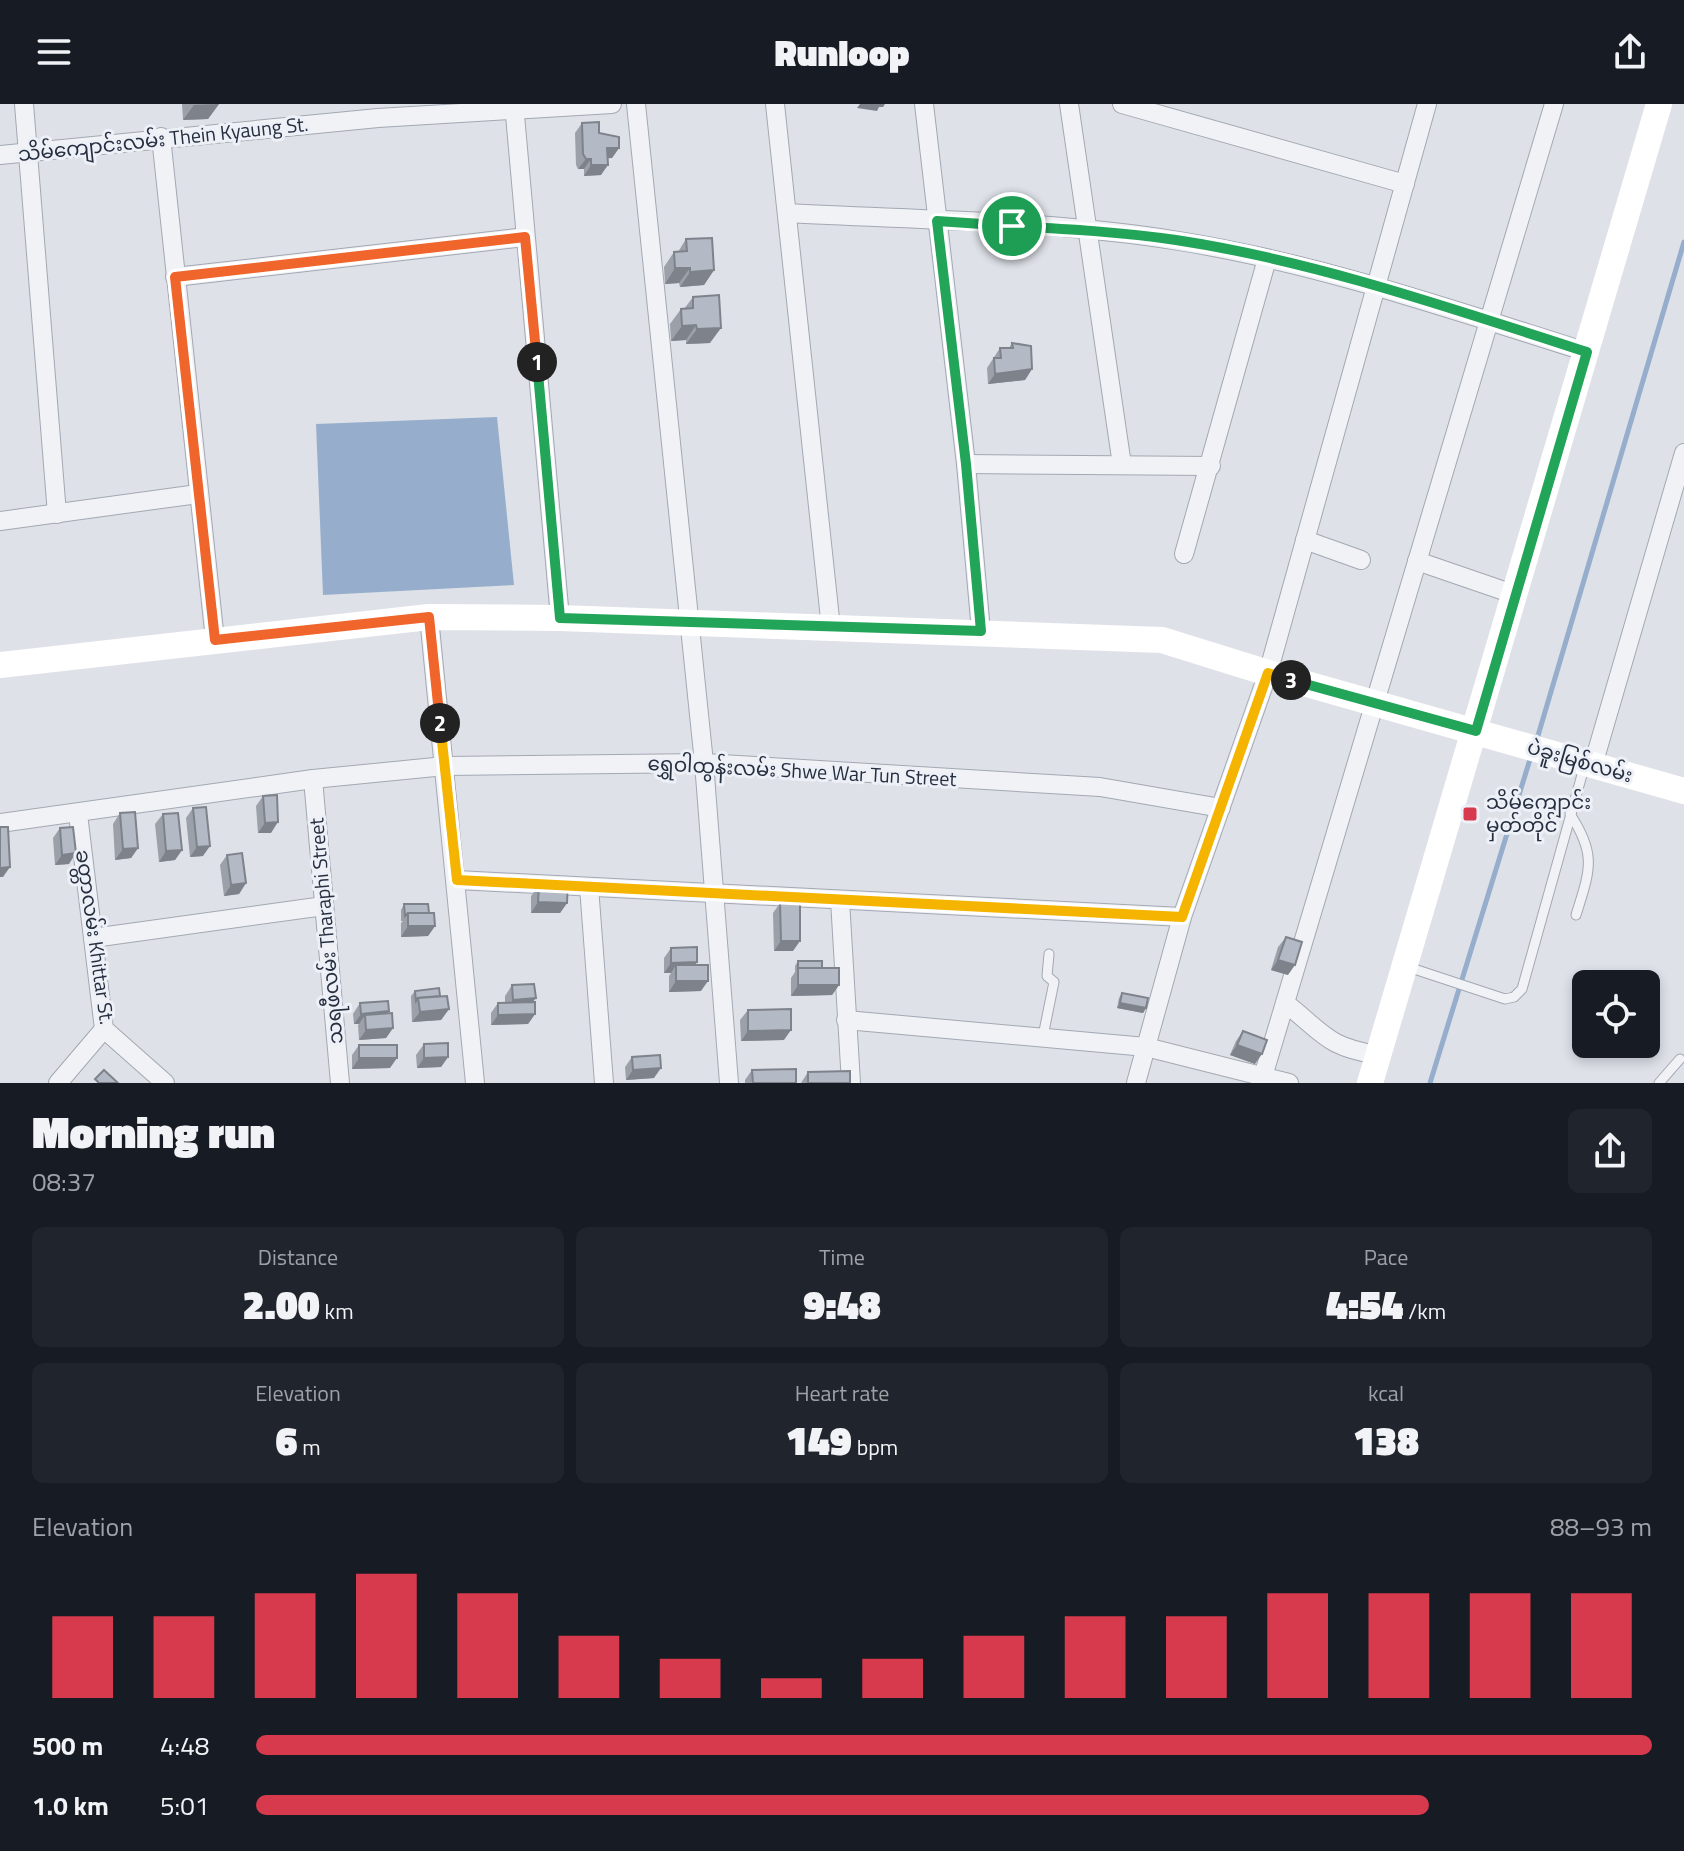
<!DOCTYPE html>
<html lang="en">
<head>
<meta charset="utf-8">
<style>
  body { margin:0; font-family:"Titillium Web","Noto Sans Myanmar",sans-serif; background:#20242c; color:#f1f3f6; height:100vh; display:flex; flex-direction:column; font-size:30px; white-space:nowrap }
  * { box-sizing:border-box; margin:0 }
  p { font-size:26px; color:#9ea1a6 }
  .icon { flex:none; width:44px; height:44px; fill:none; stroke:currentColor; stroke-width:2; stroke-linecap:round; stroke-linejoin:round }
  .map { position:relative; height:979px; overflow:hidden }
  .details { display:flex; flex-direction:column; background:#171b24; flex:1 }
  .details>* { flex:none }
  .tools { position:absolute; left:1572px; top:866px; display:grid; gap:16px }
  .tools a { display:grid; place-items:center; width:88px; height:88px; border-radius:12px; background:#171b24; box-shadow:0 4px 12px #0003; font-size:40px }
  .pin { position:absolute; display:grid; place-items:center; width:68px; height:68px; color:#fff; margin:-34px; border:4px solid #fff; border-radius:50%; box-shadow:0 2px 8px #0007 }
  .km { position:absolute; width:40px; height:40px; margin:-20px; border-radius:50%; background:#222; color:#fff; font-size:22px; line-height:40px; text-align:center }
  .round { display:grid; place-items:center; flex:none; width:84px; height:84px; border-radius:12px; background:#20242c }
  .summary { display:flex; align-items:center; justify-content:space-between; height:136px; padding:0 32px }
  h1 { font-size:44px; font-weight:800; line-height:60px }
  .metrics { display:grid; grid-template-columns:repeat(3,1fr); gap:12px; height:136px; padding:8px 32px }
  .metrics div { display:grid; align-content:center; border-radius:12px; background:#20242c; text-align:center }
  .metrics b { font-size:40px; font-weight:800 }
  .metrics small { font-size:22px; font-weight:400 }
  .metrics p { font-size:22px }
  .chart { height:224px; padding:16px 32px }
  .chart p { display:flex; justify-content:space-between }
  .chart svg { width:100%; height:144px; margin-top:8px; stroke:#d63a4c; stroke-width:6 }
  ul { padding:0 32px; list-style:none; font-size:26px }
  li { display:grid; grid-template-columns:128px 96px 1fr; align-items:center; height:60px }
  li i { height:20px; border-radius:10px; background:#d63a4c }
  header { display:flex; justify-content:space-between; align-items:center; height:104px; padding:0 32px; background:#171b24; font-size:36px; font-weight:800 }
  .map>svg:first-child { display:block }
  .water { fill:#96aecb }
  .lines { fill:none; stroke-linecap:round; stroke-linejoin:round }
  .stream { stroke:#96aecb; stroke-width:5 }
  .lane-casing { stroke:#a3a8b2; stroke-width:11 }
  .street-casing { stroke:#a3a8b2; stroke-width:20 }
  .lane { stroke:#f0f2f6; stroke-width:9 }
  .street { stroke:#f0f2f6; stroke-width:18 }
  .secondary { stroke:#fff; stroke-width:26 }
  .wall { fill:#9ba0a9 }
  .shaded-wall { fill:#7e828a }
  .building { fill:#b4bac5; stroke:#7e828a; stroke-width:2 }
  .split-1-casing { stroke:#fff; stroke-width:16 }
  .split-2-casing { stroke:#fff; stroke-width:16 }
  .split-3-casing { stroke:#fff; stroke-width:16 }
  .split-4-casing { stroke:#fff; stroke-width:16 }
  .split-1 { stroke:#22a559; stroke-width:10 }
  .split-2 { stroke:#f0652b; stroke-width:10 }
  .split-3 { stroke:#f5b400; stroke-width:10 }
  .split-4 { stroke:#22a559; stroke-width:10 }
  .poi-dot { fill:#d63a4c; stroke:#edf0f6; stroke-width:3 }
  .labels { text-anchor:middle; stroke-width:6; stroke-linejoin:round; paint-order:stroke }
  .street-label { font-size:20px; fill:#262f40; stroke:#edf0f6 }
  .poi-label { font-size:20px; fill:#262f40; stroke:#edf0f6; text-anchor:start }
</style>
</head>
<body>
<header><svg class="icon" aria-label="menu" viewBox="0 0 24 24"><path d="M4 6h16M4 12h16M4 18h16"/></svg>Runloop<svg class="icon" aria-label="share" viewBox="0 0 24 24"><path d="M12 15V3M7 8l5-5 5 5M5 13v7h14v-7"/></svg></header>
<div class="map">
<svg width="1684" height="979" viewBox="0 0 1684 979">
  <rect width="100%" height="100%" fill="#dee1e8"/>
  <polygon class="water" points="497,313 514,481 323,491 316,320"/>
  <g class="lines">
    <g class="stream">
      <polyline points="1537,635 1684,138"/>
      <polyline points="1430,979 1531,652"/>
    </g>
    <defs>
      <g id="lane">
        <path d="M1570,710c27,41 20,56 6,101"/>
        <polyline points="1408,863 1505,895 1514,893 1522,885 1585,660"/>
        <polyline points="1043,932 1054,878 1047,872 1049,850"/>
        <polyline points="1659,979 1680,955"/>
      </g>
      <g id="street">
        <polyline points="24,0 57,410"/>
        <polyline points="514,0 560,514"/>
        <polyline points="636,0 704,659 729,979"/>
        <polyline points="775,0 831,524"/>
        <polyline points="924,0 966,360 981,527"/>
        <polyline points="1069,0 1122,361"/>
        <polyline points="1122,0 1405,80"/>
        <polyline points="161,33 215,536"/>
        <polyline points="0,51 378,14 612,0"/>
        <path d="M787,109c129,7 263,7 392,28 138,22 274,69 408,111"/>
        <polyline points="175,173 525,133"/>
        <polyline points="966,360 1211,362"/>
        <polyline points="0,417 198,390"/>
        <polyline points="1305,436 1361,456"/>
        <polyline points="1184,450 1267,155"/>
        <polyline points="1417,457 1516,491"/>
        <polyline points="429,513 475,979"/>
        <polyline points="1593,661 1684,349"/>
        <polyline points="313,675 340,979"/>
        <polyline points="78,710 104,925 165,979"/>
        <polyline points="0,719 313,675 445,662 704,659 1100,683 1221,704"/>
        <polyline points="457,776 1182,813"/>
        <polyline points="589,783 604,979"/>
        <polyline points="840,796 851,979"/>
        <polyline points="93,834 324,802"/>
        <path d="M1285,899c39,30 41,44 93,52"/>
        <polyline points="846,916 1146,943 1289,979"/>
        <polyline points="58,979 104,925"/>
        <polyline points="1136,979 1182,813 1268,569 1427,0"/>
        <polyline points="1261,979 1554,0"/>
      </g>
    </defs>
    <use href="#lane" class="lane-casing"/>
    <use href="#street" class="street-casing"/>
    <use href="#lane" class="lane"/>
    <use href="#street" class="street"/>
    <g class="secondary">
      <polyline points="0,561 429,513 560,514 1162,536 1268,569 1684,687"/>
      <polyline points="1370,979 1659,0"/>
    </g>
  </g>
  <g class="wall">
    <polygon points="182,0 219,0 208,15 183,16"/>
    <polygon points="582,19 619,44 612,54 608,54 601,71 584,72 584,65 578,65 576,61 575,29"/>
    <polygon points="686,135 714,166 704,181 680,183 679,179 665,180 664,163 674,148 678,148"/>
    <polygon points="693,193 710,239 686,240 686,236 671,237 670,220 681,205 684,205"/>
    <polygon points="1012,239 1032,265 1025,276 988,280 987,264 1000,244 1009,244"/>
    <polygon points="263,692 271,729 258,729 256,702"/>
    <polygon points="193,704 203,752 190,753 186,714"/>
    <polygon points="120,709 138,744 131,754 115,756 113,720"/>
    <polygon points="163,710 182,746 175,756 159,758 155,720"/>
    <polygon points="60,724 69,760 55,761 53,734"/>
    <polygon points="227,751 246,779 239,790 224,792 220,761"/>
    <polygon points="559,775 567,799 560,809 531,809 531,792 539,782 554,782"/>
    <polygon points="780,799 793,847 774,847 773,809"/>
    <polygon points="404,800 429,809 435,822 428,832 401,833 401,819 403,817 401,817 401,806"/>
    <polygon points="1286,833 1288,871 1271,866 1278,843"/>
    <polygon points="671,844 697,858 695,861 701,887 669,888 669,872 671,869 664,869 664,854"/>
    <polygon points="798,857 822,864 839,881 832,891 791,892 791,874 795,868 795,862"/>
    <polygon points="512,881 533,898 535,910 528,920 491,921 491,909 498,899 505,898 505,892"/>
    <polygon points="415,887 440,892 449,905 441,916 412,918 411,892"/>
    <polygon points="1122,889 1146,904 1143,909 1117,904 1119,894"/>
    <polygon points="360,899 388,909 393,924 386,934 359,936 358,921 359,920 354,920 353,910"/>
    <polygon points="748,906 784,936 741,937 740,916"/>
    <polygon points="1243,927 1255,960 1230,951 1236,937"/>
    <polygon points="424,940 448,953 441,963 417,964 416,951"/>
    <polygon points="359,941 390,964 352,965 352,951"/>
    <polygon points="632,953 654,974 626,976 625,963"/>
    <polygon points="752,966 796,979 745,979 745,976"/>
    <polygon points="808,968 850,979 801,979"/>
  </g>
  <g class="shaded-wall">
    <polygon points="219,0 208,15 183,16 194,1"/>
    <polygon points="860,0 885,0 883,3 879,3 877,7 857,4"/>
    <polygon points="607,44 619,44 612,54 600,55"/>
    <polygon points="586,55 591,55 584,65 578,65"/>
    <polygon points="591,61 608,61 601,71 584,72"/>
    <polygon points="675,164 690,164 679,179 665,180"/>
    <polygon points="714,166 704,181 680,183 690,168"/>
    <polygon points="696,221 686,236 671,237 682,222"/>
    <polygon points="721,224 710,239 686,240 697,225"/>
    <polygon points="1032,265 1025,276 988,280 995,270"/>
    <polygon points="278,718 271,729 258,729 265,719"/>
    <polygon points="210,742 203,752 190,753 197,743"/>
    <polygon points="138,744 131,754 115,756 123,745"/>
    <polygon points="182,746 175,756 159,758 166,747"/>
    <polygon points="76,749 69,760 55,761 62,751"/>
    <polygon points="10,763 3,773 0,773 0,764"/>
    <polygon points="246,779 239,790 224,792 231,781"/>
    <polygon points="538,798 567,799 560,809 531,809"/>
    <polygon points="408,822 435,822 428,832 401,833"/>
    <polygon points="781,837 800,837 793,847 774,847"/>
    <polygon points="1278,856 1295,861 1288,871 1271,866"/>
    <polygon points="697,858 690,868 676,861 671,869 664,869 671,859"/>
    <polygon points="676,877 708,877 701,887 669,888"/>
    <polygon points="798,881 839,881 832,891 791,892"/>
    <polygon points="536,894 528,904 506,906 513,896"/>
    <polygon points="1120,899 1146,904 1143,909 1117,904"/>
    <polygon points="449,905 441,916 412,918 420,908"/>
    <polygon points="389,907 382,918 365,911 359,920 354,920 361,910"/>
    <polygon points="535,910 528,920 491,921 498,911"/>
    <polygon points="393,924 386,934 359,936 366,926"/>
    <polygon points="791,926 784,936 741,937 748,927"/>
    <polygon points="1237,941 1262,950 1255,960 1230,951"/>
    <polygon points="448,953 441,963 417,964 424,954"/>
    <polygon points="359,954 397,954 390,964 352,965"/>
    <polygon points="661,964 654,974 626,976 633,966"/>
  </g>
  <g class="building">
    <polygon points="599,18 599,29 619,33 619,44 607,44 608,61 591,61 591,55 586,55 583,50 582,19"/>
    <polygon points="712,134 714,166 690,168 690,164 675,164 674,148 687,147 686,135"/>
    <polygon points="719,191 721,224 697,225 696,221 682,222 681,205 693,204 693,193"/>
    <polygon points="1012,239 1031,242 1032,265 995,270 994,254 1001,254 1000,244 1013,244"/>
    <polygon points="277,691 278,718 265,719 263,692"/>
    <polygon points="206,703 210,742 197,743 193,704"/>
    <polygon points="135,708 138,744 123,745 120,709"/>
    <polygon points="178,709 182,746 166,747 163,710"/>
    <polygon points="0,723 8,723 10,763 0,764"/>
    <polygon points="73,723 76,749 62,751 60,724"/>
    <polygon points="242,749 246,779 231,781 227,751"/>
    <polygon points="559,775 568,775 567,799 538,798 539,782 559,782"/>
    <polygon points="780,799 800,799 800,837 781,837"/>
    <polygon points="404,800 428,800 429,809 408,809 405,812"/>
    <polygon points="408,809 434,809 435,822 408,822"/>
    <polygon points="1286,833 1302,838 1295,861 1278,856"/>
    <polygon points="697,843 697,858 671,859 671,844"/>
    <rect x="798" y="857" width="24" height="7"/>
    <rect x="676" y="861" width="32" height="16"/>
    <rect x="798" y="864" width="41" height="17"/>
    <polygon points="534,880 536,894 513,896 512,881"/>
    <polygon points="439,884 440,892 418,894 416,897 415,887"/>
    <polygon points="1122,889 1148,894 1146,904 1120,899"/>
    <polygon points="447,892 449,905 420,908 418,894"/>
    <polygon points="388,897 389,907 361,910 360,899"/>
    <polygon points="535,898 535,910 498,911 498,899"/>
    <polygon points="791,905 791,926 748,927 748,906"/>
    <polygon points="392,909 393,924 366,926 365,911"/>
    <polygon points="1243,927 1267,936 1262,950 1237,941"/>
    <polygon points="448,939 448,953 424,954 424,940"/>
    <rect x="359" y="941" width="38" height="13"/>
    <polygon points="660,951 661,964 633,966 632,953"/>
    <polygon points="796,965 796,979 753,979 752,966"/>
    <polygon points="104,966 118,979 99,979 95,975"/>
    <polygon points="850,967 850,979 808,979 808,968"/>
  </g>
  <g class="lines">
    <defs>
      <polyline id="split-1" points="537,258 560,514 981,527 966,360 937,117 1012,122"/>
      <polyline id="split-2" points="440,619 429,513 215,536 175,173 525,133 537,258"/>
      <polyline id="split-3" points="440,619 457,776 1182,813 1268,569 1291,576"/>
      <path id="split-4" d="M1012,122c55,3 110,6 164,14 139,21 277,69 411,112l-111,379 -185,-51"/>
    </defs>
    <use href="#split-1" class="split-1-casing"/>
    <use href="#split-2" class="split-2-casing"/>
    <use href="#split-3" class="split-3-casing"/>
    <use href="#split-4" class="split-4-casing"/>
    <use href="#split-1" class="split-1"/>
    <use href="#split-2" class="split-2"/>
    <use href="#split-3" class="split-3"/>
    <use href="#split-4" class="split-4"/>
  </g>
  <rect class="poi-dot" x="1462" y="702" width="16" height="16" rx="4"/>
  <g class="labels">
    <g class="street-label">
      <text transform="translate(163 35) rotate(-6)" y="7">သိမ်ကျောင်းလမ်း Thein Kyaung St.</text>
      <text transform="translate(1580 657) rotate(16)" y="7">ပဲခူးမြစ်လမ်း</text>
      <text transform="translate(802 667) rotate(3)" y="7">ရွှေဝါထွန်းလမ်း Shwe War Tun Street</text>
      <text transform="translate(326 827) rotate(-95)" y="7">သရဖီလမ်း Tharaphi Street</text>
      <text transform="translate(95 833) rotate(82)" y="7">ခတ္တာလမ်း Khittar St.</text>
    </g>
    <g class="poi-label">
      <text x="1486" y="705">သိမ်ကျောင်း<tspan x="1486" dy="23">မှတ်တိုင်</tspan></text>
    </g>
  </g>
</svg>
<div class="tools">
<a><svg class="icon" aria-label="locate" viewBox="0 0 24 24"><circle cx="12" cy="12" r="6"/><path d="M12 2v4M12 18v4M2 12h4M18 12h4"/></svg></a>
</div>
<div class="pin" style="left:1012px;top:122px;background:#1e9e55"><svg class="icon" aria-label="arrive" viewBox="0 0 24 24"><path d="M6 21V4h12l-3 4 3 4H6"/></svg></div>
<b class="km" style="left:537px;top:258px">1</b>
<b class="km" style="left:440px;top:619px">2</b>
<b class="km" style="left:1291px;top:576px">3</b>
</div>
<section class="details">
<div class="summary"><div><h1>Morning run</h1><p>08:37</p></div><a class="round"><svg class="icon" aria-label="share" viewBox="0 0 24 24"><path d="M12 15V3M7 8l5-5 5 5M5 13v7h14v-7"/></svg></a></div>
<div class="metrics">
<div><p>Distance</p><b>2.00<small> km</small></b></div>
<div><p>Time</p><b>9:48</b></div>
<div><p>Pace</p><b>4:54<small> /km</small></b></div>
</div>
<div class="metrics">
<div><p>Elevation</p><b>6<small> m</small></b></div>
<div><p>Heart rate</p><b>149<small> bpm</small></b></div>
<div><p>kcal</p><b>138</b></div>
</div>
<div class="chart"><p><span>Elevation</span>88–93 m</p>
<svg viewBox="0 0 160 44" preserveAspectRatio="none"><path d="M5 44V19M15 44V19M25 44V12M35 44V6M45 44V12M55 44V25M65 44V32M75 44V38M85 44V32M95 44V25M105 44V19M115 44V19M125 44V12M135 44V12M145 44V12M155 44V12"/></svg>
</div>
<ul>
<li><b>500 m</b>4:48<i style="width:100%"></i></li>
<li><b>1.0 km</b>5:01<i style="width:84%"></i></li>
</ul>
</section>
</body>
</html>
